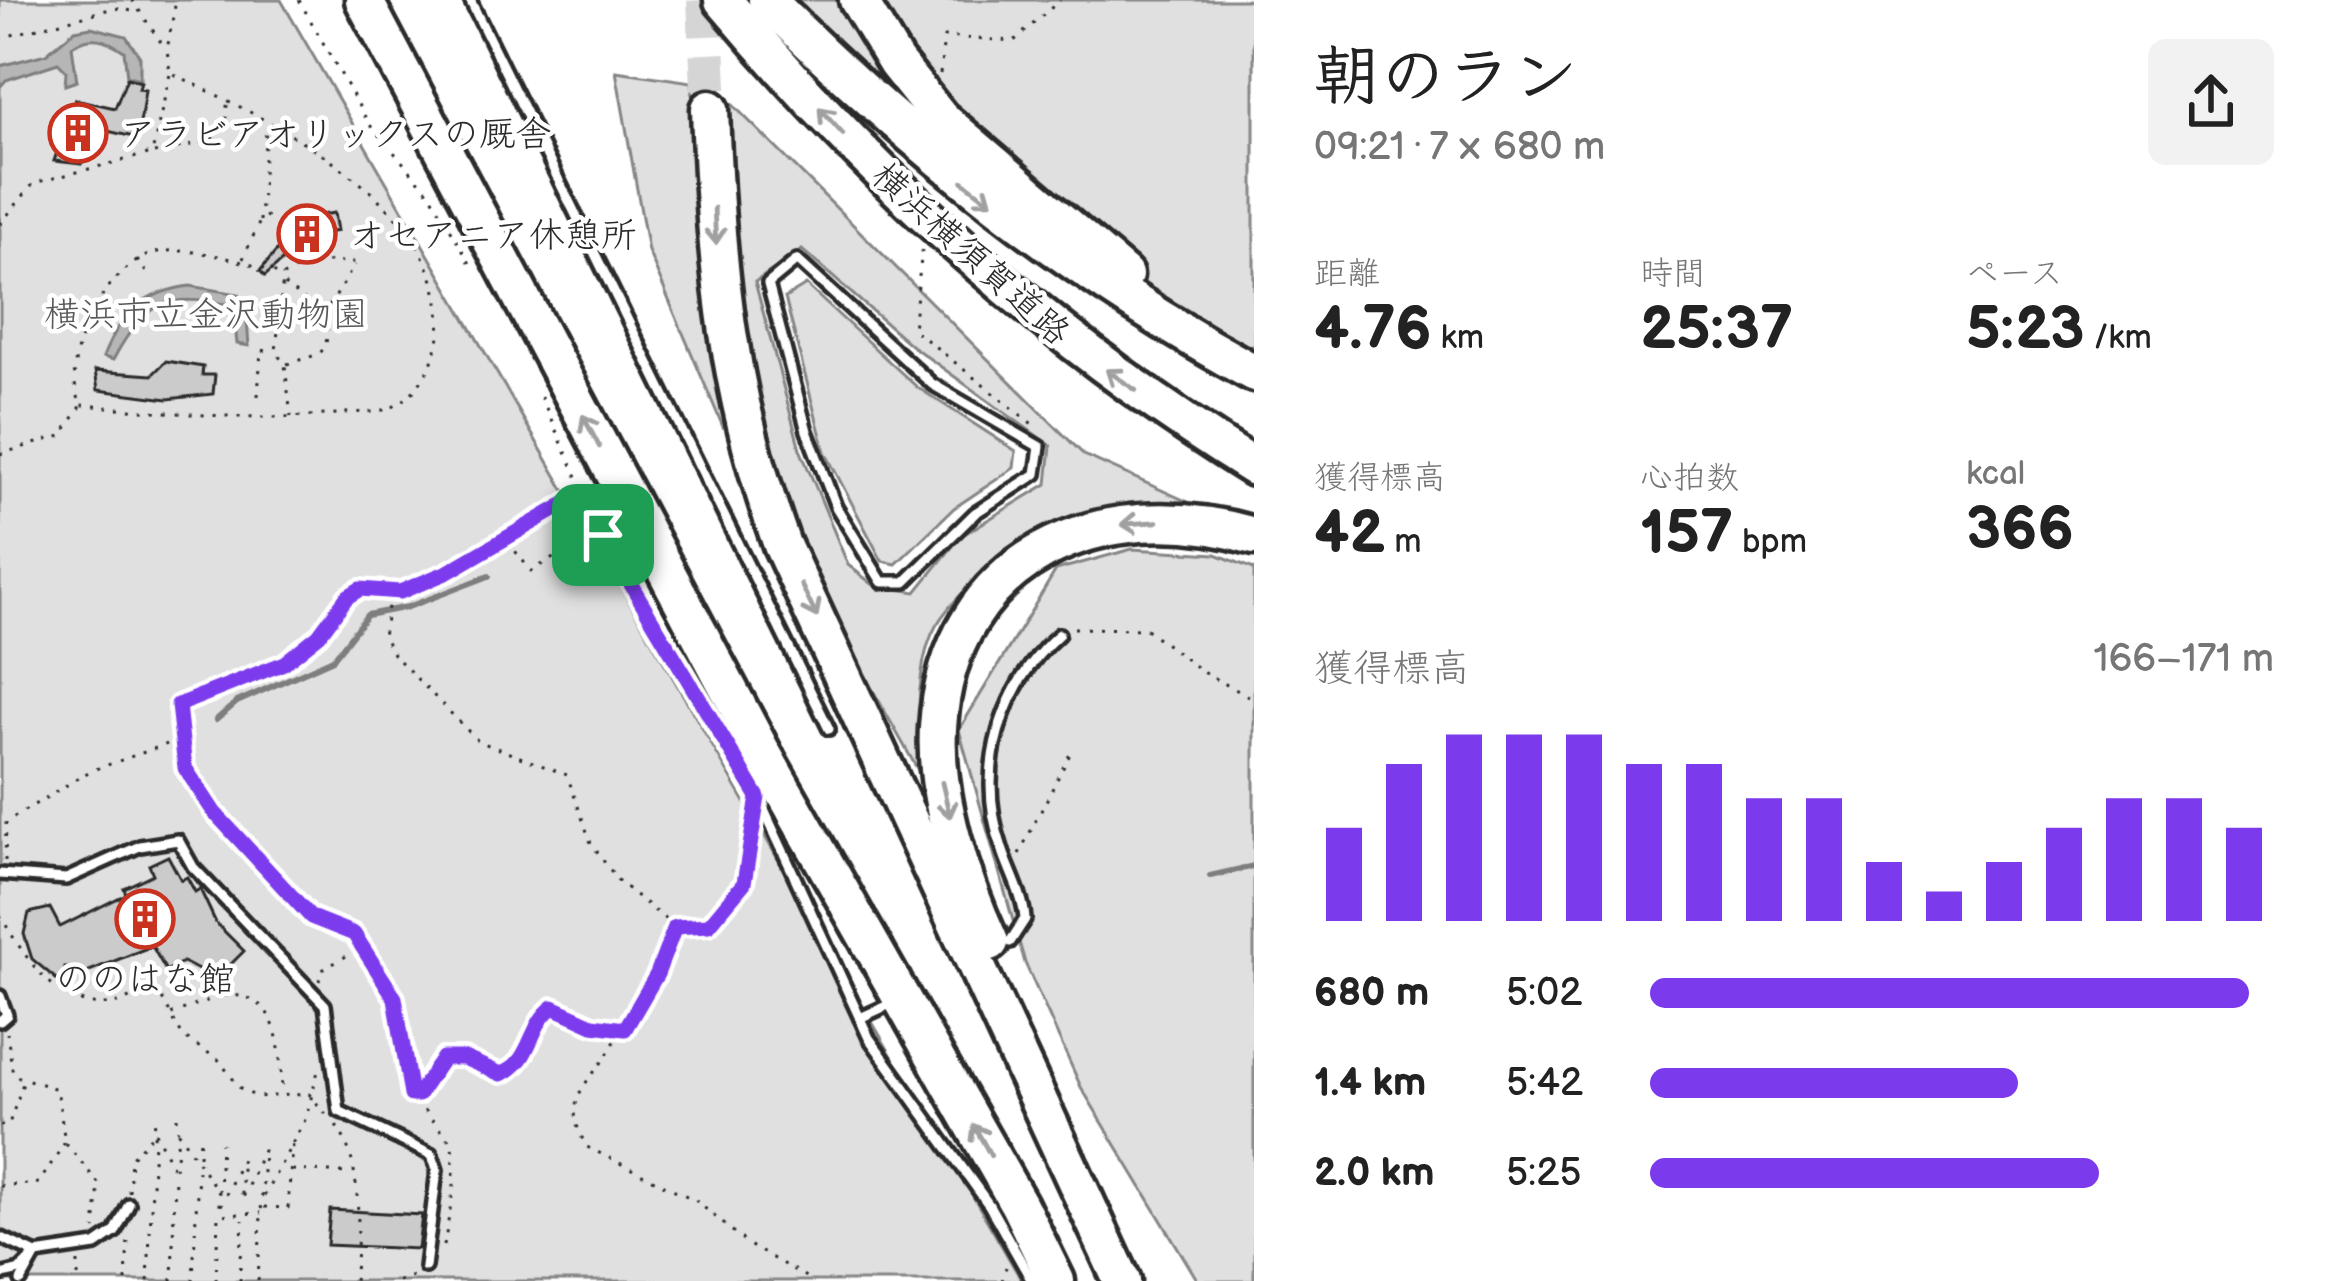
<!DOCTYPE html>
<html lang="ja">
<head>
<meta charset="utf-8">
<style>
  body { margin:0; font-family:"Balsamiq Sans","Klee One",sans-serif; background:#f2f2f2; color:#222; height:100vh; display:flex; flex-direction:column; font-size:45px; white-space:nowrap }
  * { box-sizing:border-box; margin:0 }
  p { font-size:39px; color:#767676 }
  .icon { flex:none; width:66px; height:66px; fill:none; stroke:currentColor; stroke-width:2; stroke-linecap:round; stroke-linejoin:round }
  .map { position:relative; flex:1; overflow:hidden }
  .drawer { display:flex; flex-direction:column; background:#fff; width:1080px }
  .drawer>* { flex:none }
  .pin { position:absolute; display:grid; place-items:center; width:102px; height:102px; color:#fff; margin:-51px; border-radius:24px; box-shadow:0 6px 18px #0006 }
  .round { display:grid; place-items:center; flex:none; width:126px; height:126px; border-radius:18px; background:#f2f2f2 }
  .overview { display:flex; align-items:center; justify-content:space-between; height:204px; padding:0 60px }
  h1 { font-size:66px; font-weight:800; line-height:90px }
  .figures { display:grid; grid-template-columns:repeat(3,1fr); gap:18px; height:204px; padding:12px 60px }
  .figures div { display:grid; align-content:center }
  .figures b { font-size:60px; font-weight:800 }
  .figures small { font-size:33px; font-weight:400 }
  .figures p { font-size:33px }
  .chart { height:336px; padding:24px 60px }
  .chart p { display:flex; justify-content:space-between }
  .chart svg { width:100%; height:216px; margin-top:12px; stroke:#7c3aed; stroke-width:6 }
  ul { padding:0 60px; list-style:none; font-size:39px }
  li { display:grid; grid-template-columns:192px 144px 1fr; align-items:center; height:90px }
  li i { height:30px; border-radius:15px; background:#7c3aed }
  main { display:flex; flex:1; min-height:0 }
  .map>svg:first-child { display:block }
  .green { fill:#e0e0e0; stroke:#868686; stroke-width:3; fill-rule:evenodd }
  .water { fill:#b6b6b6; stroke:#7e7e7e; stroke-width:3 }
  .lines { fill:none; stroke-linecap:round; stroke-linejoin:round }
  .stream { stroke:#7e7e7e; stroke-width:6 }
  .building { fill:#cbcbcb; stroke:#2b2b2b; stroke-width:3 }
  .highway-tunnel { stroke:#d5d5d5; stroke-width:36; stroke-dasharray:36 18; stroke-linecap:butt }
  .lane-casing { stroke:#2b2b2b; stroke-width:18 }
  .highway-casing { stroke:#2b2b2b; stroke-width:45 }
  .path { stroke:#2b2b2b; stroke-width:3; stroke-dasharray:3 9; stroke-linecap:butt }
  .lane { stroke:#fff; stroke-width:9 }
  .highway { stroke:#fff; stroke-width:36 }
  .oneway { stroke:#a0a0a0 }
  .route-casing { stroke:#fff; stroke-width:24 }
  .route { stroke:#7c3aed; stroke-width:15 }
  .labels { text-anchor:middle; stroke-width:9; stroke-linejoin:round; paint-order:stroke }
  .poi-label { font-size:36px; fill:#2b2b2b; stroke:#fff; text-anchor:start }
  .street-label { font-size:36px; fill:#2b2b2b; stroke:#fff }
  .park-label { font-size:36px; fill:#585858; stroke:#fff }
</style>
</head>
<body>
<main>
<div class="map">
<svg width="1254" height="1281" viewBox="0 0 1254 1281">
  <rect width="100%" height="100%" fill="#fff"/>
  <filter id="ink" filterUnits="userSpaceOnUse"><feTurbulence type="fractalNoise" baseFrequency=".00833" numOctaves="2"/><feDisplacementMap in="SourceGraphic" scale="24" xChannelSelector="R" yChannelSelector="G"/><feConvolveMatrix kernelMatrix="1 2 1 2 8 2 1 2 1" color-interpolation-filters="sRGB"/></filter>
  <g filter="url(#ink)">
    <g class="green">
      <polygon points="0,0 281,0 1022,1281 0,1281"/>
      <polygon points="791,0 1254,0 1254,359 955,157"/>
      <polygon points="616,71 692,82 701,231 731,421 723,427 648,251"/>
      <path d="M721,93l363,362 104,47c-26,17 -60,6 -90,9 -49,5 -147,78 -166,123 -17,40 -13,96 -13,138l-137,-243 -51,-220zM802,250l110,96 139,100 -4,38 -86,52 -45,56 -41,-6 -27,-21 -48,-116 -45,-167z"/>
      <polygon points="806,285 917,387 1016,451 1014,468 954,508 896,564 882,561 825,452 785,298"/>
      <polygon points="1132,549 1216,554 1254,569 1254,1281 1198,1281 1081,1087 1025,963 959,730 1056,570"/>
    </g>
    <g class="water">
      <path d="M91,27l35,9 14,21v22l-13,-3 -3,-25c-18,-12 -33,-18 -52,-5l5,35 -12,4 1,-14 -8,-8 -52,17 -6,7v-21l46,-12 29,-24z"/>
      <path d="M190,286l49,8 7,12 3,40 -12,-2 -4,-39c-66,-11 -87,-6 -120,55l-10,-3c17,-43 41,-65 87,-71z"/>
    </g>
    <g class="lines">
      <g class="stream">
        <polyline points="216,720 237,702 333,659 367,615 408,607 489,576"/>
        <polyline points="1210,876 1254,866"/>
      </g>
    </g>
    <g class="building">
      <polygon points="127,78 141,82 139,89 145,90 138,138 90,127 82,164 54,161 75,99 115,108"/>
      <polygon points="334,213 337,231 309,237 265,276 260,271 304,218"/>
      <polygon points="166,361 203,367 202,375 215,375 213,394 168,399 98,390 95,371 152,375"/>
      <polygon points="168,856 181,880 187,877 195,892 200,889 216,923 244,951 209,986 202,972 183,962 166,971 152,946 87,972 65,968 62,984 32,959 24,934 29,913 50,908 60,927 126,894 124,888 153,874 149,865"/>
      <polygon points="330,1210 422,1215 418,1249 327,1245"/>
    </g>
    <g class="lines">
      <polyline class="highway-tunnel" points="705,0 710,109"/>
      <defs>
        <g id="lane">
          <polyline points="470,0 829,729"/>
          <polygon points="797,260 932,384 1040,447 1036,474 975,513 905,582 882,582 836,507 807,431 768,284"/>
          <polyline points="584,492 614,556 758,797 869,1038 989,1205 1032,1281"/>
          <polyline points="0,874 66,879 140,846 178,840 193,867 325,1005 339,1111 432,1155 437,1170 425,1267"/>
          <path d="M1010,942l15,-23c-2,-25 -16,-48 -23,-71 -27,-78 -2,-161 57,-214"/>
          <polyline points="0,996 7,1015 0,1021"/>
          <polyline points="860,1018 886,1006"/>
          <polyline points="0,1237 36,1254 21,1281"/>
          <polyline points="0,1275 20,1270 36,1254 96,1245 115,1232 129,1204"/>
        </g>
        <g id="highway">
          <polyline points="364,0 764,756 1019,1205 1056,1281"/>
          <path d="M723,0c155,184 326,340 531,467"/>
          <path d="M767,0c147,147 304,274 487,373"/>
          <polyline points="858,0 896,63 940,118 1124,275"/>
          <path d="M710,109c6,160 17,284 72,436l340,736"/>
          <path d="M990,942c-28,-61 -56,-145 -52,-214 10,-172 165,-237 316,-192"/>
        </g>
      </defs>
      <use href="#lane" class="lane-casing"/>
      <use href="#highway" class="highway-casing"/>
      <g class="path">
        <polyline points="132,0 165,48"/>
        <polyline points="299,0 369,124 430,193 472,267"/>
        <polyline points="0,38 114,8 139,12"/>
        <polyline points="940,74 944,37 1014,41 1060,0"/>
        <polyline points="154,153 210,141 227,117 227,100"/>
        <polyline points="260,221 266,127"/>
        <polyline points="0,224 34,183 152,153 170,74"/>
        <polyline points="922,250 913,329 1036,427"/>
        <polyline points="243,259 260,221 272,212"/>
        <polyline points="137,260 146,272"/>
        <polyline points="284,285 306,301 327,307"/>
        <polyline points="101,305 115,316"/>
        <polyline points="287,364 319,354 326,346 329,307 355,265"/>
        <polyline points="258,396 261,350 274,352"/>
        <polyline points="541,397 579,481"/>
        <path d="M82,405c88,7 174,18 263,8 13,-1 33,0 45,-5 27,-11 46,-45 49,-73 12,-133 -168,-213 -269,-263l-3,-22 9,-50"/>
        <polyline points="291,417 285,365 276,352 283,276 311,262 362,262"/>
        <path d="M0,454l61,-18 21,-31c-28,-46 27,-150 83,-154 39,-2 82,11 118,25"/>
        <polyline points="508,542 531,571 574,546"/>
        <path d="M390,595l-7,41 10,18 85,87 89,34 24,68 28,39 56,45 -18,47 -32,55c-29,-4 -45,-16 -72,-22 -25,18 -20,54 -52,67l-37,-16h-21l-25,37h-5"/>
        <polyline points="1074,628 1146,629 1204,673 1254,699"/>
        <polyline points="1019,854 1070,754"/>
        <polyline points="5,861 6,822 90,771 176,741"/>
        <path d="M0,915c23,39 56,96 112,89 13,-1 31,-15 42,-20l29,53 35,22 22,29 16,9 53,-3 17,20"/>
        <path d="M676,926c11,-4 27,1 37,-4 30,-18 38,-64 42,-95"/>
        <polyline points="319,981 322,970 362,947"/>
        <path d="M217,989l3,7c62,-8 60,54 62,98"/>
        <polyline points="171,1014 218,997"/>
        <path d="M619,1030c-14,48 -67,59 -32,117l108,53 54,45 64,36"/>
        <polyline points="177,1117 178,1130"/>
        <polyline points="0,1126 9,1124 23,1083"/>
        <path d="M336,1126c28,35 23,111 18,155"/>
        <polyline points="155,1132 175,1172 178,1132 219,1193 219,1210 242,1159 242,1200 264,1148"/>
        <polyline points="66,1144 99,1184 95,1229"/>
        <polyline points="199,1156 200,1138"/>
        <polyline points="292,1170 349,1173"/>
        <polyline points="0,1186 39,1183 65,1142 57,1089 13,1075 7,1033"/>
        <polyline points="129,1192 131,1158 154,1133"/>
        <polyline points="219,1192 221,1143"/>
        <polyline points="264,1196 306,1118 319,1067"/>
        <polyline points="264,1207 288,1208 292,1145"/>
        <polyline points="444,1246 454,1186 452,1143 411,1095 399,1005 354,934 311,917 214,812 185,768 178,705 284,663 360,589 400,592 485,554 571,501"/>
        <polyline points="78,1262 78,1279 83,1281"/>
        <polyline points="126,1281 128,1238"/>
        <polyline points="148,1281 155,1115"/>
        <polyline points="172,1281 175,1174"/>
        <polyline points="193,1281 198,1170"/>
        <polyline points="216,1281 218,1215 261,1213"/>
        <polyline points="240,1281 243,1220"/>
        <polyline points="258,1281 264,1149"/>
        <polyline points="398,1281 413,1276"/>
        <polyline points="1002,1281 1006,1267"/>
      </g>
      <use href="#lane" class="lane"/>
      <use href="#highway" class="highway"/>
    </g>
    <defs><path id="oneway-shaft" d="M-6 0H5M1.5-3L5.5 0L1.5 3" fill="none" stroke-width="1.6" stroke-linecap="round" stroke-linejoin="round" transform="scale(3)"/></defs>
    <g class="oneway">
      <use href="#oneway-shaft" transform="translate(831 121) rotate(-132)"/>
      <use href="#oneway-shaft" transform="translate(977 192) rotate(37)"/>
      <use href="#oneway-shaft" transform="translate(715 226) rotate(87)"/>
      <use href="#oneway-shaft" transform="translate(1121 380) rotate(-145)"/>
      <use href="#oneway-shaft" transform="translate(591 431) rotate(-118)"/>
      <use href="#oneway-shaft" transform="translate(1139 523) rotate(176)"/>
      <use href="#oneway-shaft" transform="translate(809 601) rotate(64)"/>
      <use href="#oneway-shaft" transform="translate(946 800) rotate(77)"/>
      <use href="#oneway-shaft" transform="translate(982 1140) rotate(-119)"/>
    </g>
  </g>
  <g class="lines" filter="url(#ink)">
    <defs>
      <path id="route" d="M584,493l30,63 144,241 -14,86 -35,42 -34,2 -18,47 -32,55 -32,-4 -40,-18c-25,18 -20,55 -52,67l-37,-16h-21l-25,37h-7l-16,-97 -41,-64 -43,-17 -97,-105 -29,-44 -7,-63 106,-42 35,-28 28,-38 13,-8 40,3 48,-20z"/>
    </defs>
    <use href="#route" class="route-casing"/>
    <use href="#route" class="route"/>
  </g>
  <defs>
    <symbol id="building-ring" viewBox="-11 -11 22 22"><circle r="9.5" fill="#fff" stroke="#c8321e" stroke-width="1.5"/><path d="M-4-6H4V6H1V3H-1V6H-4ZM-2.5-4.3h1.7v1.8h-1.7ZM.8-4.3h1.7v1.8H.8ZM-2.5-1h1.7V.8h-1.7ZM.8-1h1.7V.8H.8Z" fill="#c8321e"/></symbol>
  </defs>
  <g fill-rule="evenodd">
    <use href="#building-ring" x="45" y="100" width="66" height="66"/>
    <use href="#building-ring" x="274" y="201" width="66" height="66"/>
    <use href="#building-ring" x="112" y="886" width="66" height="66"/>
  </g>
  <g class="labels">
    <g class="poi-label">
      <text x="120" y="146">アラビアオリックスの厩舎</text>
      <text x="349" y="247">オセアニア休憩所</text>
      <text x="145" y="991" text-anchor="middle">ののはな館</text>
    </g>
    <g class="street-label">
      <text transform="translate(972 253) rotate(42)" y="13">横浜横須賀道路</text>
    </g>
    <g class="park-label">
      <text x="206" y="326">横浜市立金沢動物園</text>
    </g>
  </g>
</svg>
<div class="pin" style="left:603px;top:535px;background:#1e9e55"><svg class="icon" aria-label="arrive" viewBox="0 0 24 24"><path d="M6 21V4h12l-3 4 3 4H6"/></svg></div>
</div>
<section class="drawer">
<div class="overview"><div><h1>朝のラン</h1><p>09:21 · 7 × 680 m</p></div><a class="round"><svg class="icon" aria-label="share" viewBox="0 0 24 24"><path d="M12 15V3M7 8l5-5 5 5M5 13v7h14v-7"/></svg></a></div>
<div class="figures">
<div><p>距離</p><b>4.76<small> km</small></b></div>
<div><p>時間</p><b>25:37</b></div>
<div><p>ペース</p><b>5:23<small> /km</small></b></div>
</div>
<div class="figures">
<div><p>獲得標高</p><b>42<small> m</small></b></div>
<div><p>心拍数</p><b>157<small> bpm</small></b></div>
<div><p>kcal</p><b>366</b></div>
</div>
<div class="chart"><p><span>獲得標高</span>166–171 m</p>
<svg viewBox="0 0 160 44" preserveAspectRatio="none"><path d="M5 44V25M15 44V12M25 44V6M35 44V6M45 44V6M55 44V12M65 44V12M75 44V19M85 44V19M95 44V32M105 44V38M115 44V32M125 44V25M135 44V19M145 44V19M155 44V25"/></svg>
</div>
<ul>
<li><b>680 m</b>5:02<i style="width:96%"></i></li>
<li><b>1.4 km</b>5:42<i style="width:59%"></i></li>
<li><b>2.0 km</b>5:25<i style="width:72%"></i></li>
</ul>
</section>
</main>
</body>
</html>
